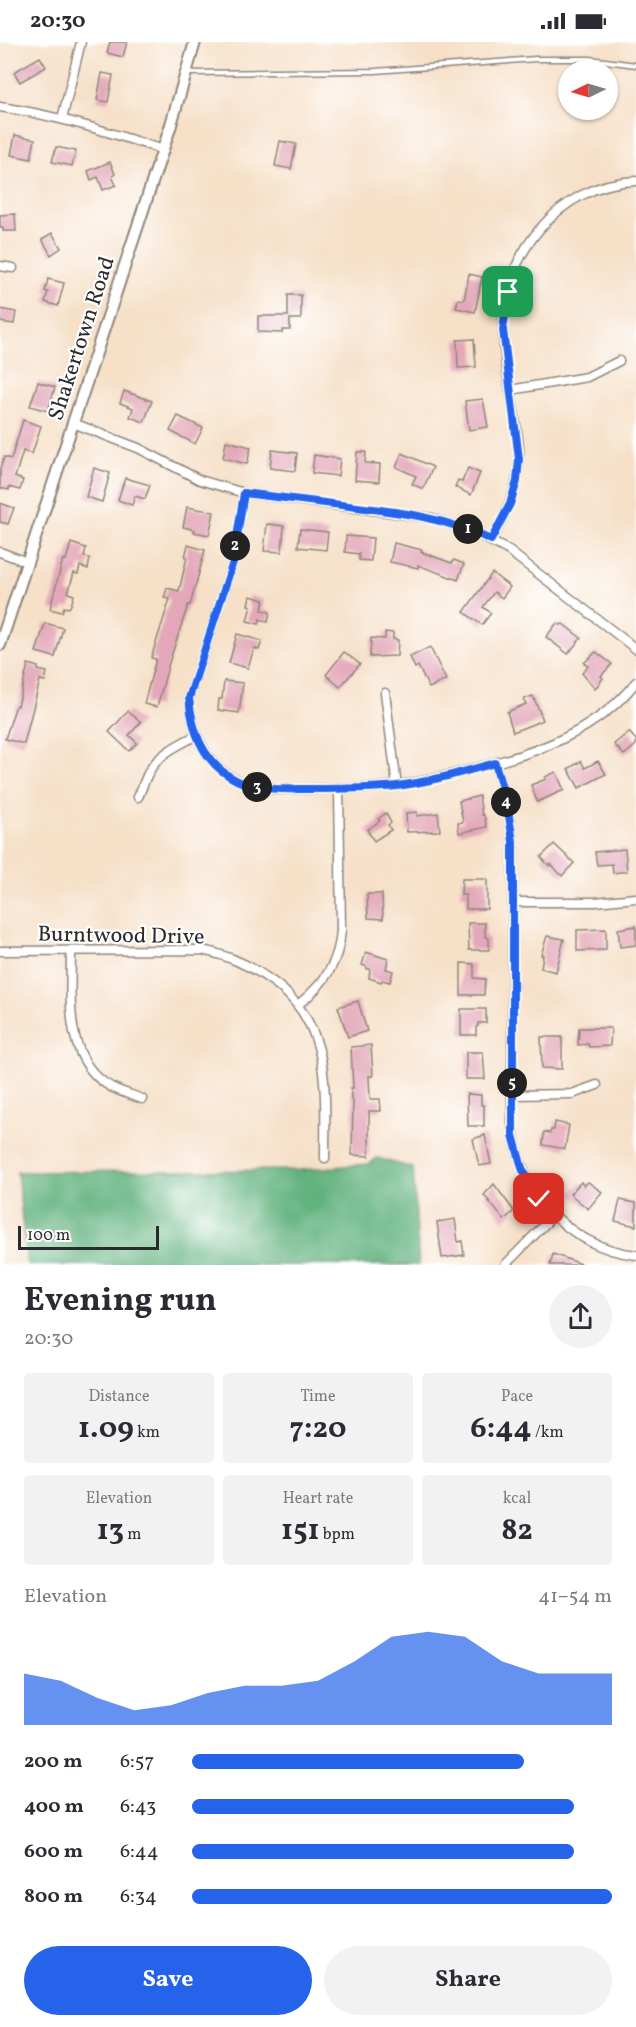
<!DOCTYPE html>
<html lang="en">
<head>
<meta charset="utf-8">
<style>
  body { margin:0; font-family:Vollkorn,serif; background:#f2f2f3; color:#2b2b33; height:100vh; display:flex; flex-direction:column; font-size:22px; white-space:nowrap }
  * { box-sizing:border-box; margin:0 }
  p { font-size:20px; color:#7c7c81 }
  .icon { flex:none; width:33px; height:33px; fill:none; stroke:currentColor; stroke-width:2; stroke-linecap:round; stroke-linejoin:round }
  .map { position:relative; height:1223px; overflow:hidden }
  .panel { display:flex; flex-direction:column; background:#fff; flex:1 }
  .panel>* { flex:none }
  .needle { width:39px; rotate:265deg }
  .tools { position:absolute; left:558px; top:18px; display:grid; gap:12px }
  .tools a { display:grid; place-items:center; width:60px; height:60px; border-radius:50%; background:#fff; box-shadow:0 2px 4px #0004; font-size:30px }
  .scale { position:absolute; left:18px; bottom:15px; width:141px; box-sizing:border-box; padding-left:6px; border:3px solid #2b2b2b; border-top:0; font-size:16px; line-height:21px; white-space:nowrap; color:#2b2b2b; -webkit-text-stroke:4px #fff; paint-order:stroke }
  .pin { position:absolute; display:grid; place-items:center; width:51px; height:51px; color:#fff; margin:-26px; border-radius:12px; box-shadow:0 3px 9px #0006 }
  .km { position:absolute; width:30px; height:30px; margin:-15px; border-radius:50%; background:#222; color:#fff; font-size:16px; line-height:30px; text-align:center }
  .round { display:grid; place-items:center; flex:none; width:63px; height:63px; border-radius:32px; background:#f2f2f3 }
  .summary { display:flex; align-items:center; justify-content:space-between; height:102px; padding:0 24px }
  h1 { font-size:33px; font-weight:700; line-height:45px }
  .stats { display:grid; grid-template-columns:repeat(3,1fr); gap:9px; height:102px; padding:6px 24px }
  .stats div { display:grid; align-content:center; border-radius:6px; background:#f2f2f3; text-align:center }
  .stats b { font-size:30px; font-weight:700 }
  .stats small { font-size:16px; font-weight:400 }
  .stats p { font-size:16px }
  .chart { height:168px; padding:12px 24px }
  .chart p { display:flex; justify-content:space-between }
  .chart svg { width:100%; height:108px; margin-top:6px; fill:#2563eb; opacity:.7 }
  .cta { display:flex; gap:12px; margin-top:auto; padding:12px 24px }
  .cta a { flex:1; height:69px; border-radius:36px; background:#2563eb; color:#fff; font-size:24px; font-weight:700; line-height:69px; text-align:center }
  .cta a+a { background:#f2f2f3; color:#2b2b33 }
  ul { padding:0 24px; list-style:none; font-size:20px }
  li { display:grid; grid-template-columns:96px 72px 1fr; align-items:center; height:45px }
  li i { height:15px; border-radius:8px; background:#2563eb }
  .status { display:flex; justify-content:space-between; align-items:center; height:42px; padding:0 30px; background:#fff; direction:ltr }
  .status svg { height:16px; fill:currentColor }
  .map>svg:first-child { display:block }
  .forest { fill:#62b27e; stroke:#466e54; stroke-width:1.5 }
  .building { fill:#e3a7b9 }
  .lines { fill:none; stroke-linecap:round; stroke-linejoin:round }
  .service-casing { stroke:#90867a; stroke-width:7 }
  .minor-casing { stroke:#90867a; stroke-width:11 }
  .tertiary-casing { stroke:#90867a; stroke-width:14 }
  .service { stroke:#fff; stroke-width:4 }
  .minor { stroke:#fff; stroke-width:8 }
  .tertiary { stroke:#fff; stroke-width:10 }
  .route-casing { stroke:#fff; stroke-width:12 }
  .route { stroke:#2563eb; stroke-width:8 }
  .labels { text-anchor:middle; stroke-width:4.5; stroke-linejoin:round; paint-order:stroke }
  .street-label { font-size:22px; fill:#2b2b2b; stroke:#fff }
</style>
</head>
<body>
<div class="status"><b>20:30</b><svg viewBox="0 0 49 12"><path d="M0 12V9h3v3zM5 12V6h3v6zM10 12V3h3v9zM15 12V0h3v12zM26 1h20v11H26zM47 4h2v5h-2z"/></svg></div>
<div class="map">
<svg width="636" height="1223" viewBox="0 0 636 1223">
  <rect width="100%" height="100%" fill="#fff"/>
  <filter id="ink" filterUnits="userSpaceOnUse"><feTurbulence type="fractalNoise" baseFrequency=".0167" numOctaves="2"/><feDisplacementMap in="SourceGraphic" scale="12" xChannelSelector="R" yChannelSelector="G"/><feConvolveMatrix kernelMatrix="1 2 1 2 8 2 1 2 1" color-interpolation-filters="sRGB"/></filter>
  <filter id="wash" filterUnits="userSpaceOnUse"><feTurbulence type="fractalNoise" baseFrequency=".008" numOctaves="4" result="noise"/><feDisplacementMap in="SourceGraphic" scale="24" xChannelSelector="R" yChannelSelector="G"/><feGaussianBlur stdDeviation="1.35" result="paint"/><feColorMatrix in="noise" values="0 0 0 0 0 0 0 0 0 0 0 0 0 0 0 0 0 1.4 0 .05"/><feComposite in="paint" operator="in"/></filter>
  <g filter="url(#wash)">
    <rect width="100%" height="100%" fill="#f6e0c8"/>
    <polygon class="forest" points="377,1116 413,1126 419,1223 27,1223 17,1130 301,1128 369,1122"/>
    <g id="blocks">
      <g class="building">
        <polygon points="110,0 127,0 123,15 107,11"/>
        <polygon points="40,15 46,25 20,40 14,30"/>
        <polygon points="102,31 113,33 108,60 97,58"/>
        <polygon points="15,93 35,97 31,117 11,113"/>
        <polygon points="280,99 296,102 291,127 275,124"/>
        <polygon points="56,105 76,109 72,124 52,120"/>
        <polygon points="110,120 115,132 112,134 116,143 103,148 98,135 91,138 88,129"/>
        <polygon points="15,172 16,189 3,189 3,186 0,186 0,173"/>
        <polygon points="52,191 61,206 51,213 42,197"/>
        <polygon points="469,232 482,235 475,270 456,266 458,257 464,258"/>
        <polygon points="48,237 64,241 58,264 45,260 48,250 45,249"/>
        <polygon points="288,253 301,253 301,277 290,277 290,288 283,288 282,291 258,290 258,274 288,274"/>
        <polygon points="0,267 16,270 14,282 0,280"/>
        <polygon points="474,297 476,325 458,326 457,298"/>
        <polygon points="38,340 55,345 48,369 30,364"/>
        <polygon points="124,349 152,359 144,380 130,375 133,366 120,361"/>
        <polygon points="483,357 488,385 469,388 465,359"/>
        <polygon points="178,374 203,386 195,402 170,389"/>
        <polygon points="23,378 41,384 32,412 23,409 15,435 23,438 20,448 9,445 9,448 0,446 0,427 4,415 11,417"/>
        <polygon points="226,399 251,405 247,422 223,416"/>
        <polygon points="272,408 297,411 295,429 270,426"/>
        <polygon points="357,410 366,410 365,421 380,422 379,440 355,438"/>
        <polygon points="402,411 433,425 423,447 412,442 416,434 396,425"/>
        <polygon points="314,413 340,417 338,434 312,431"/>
        <polygon points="94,426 110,431 102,460 86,455"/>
        <polygon points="468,426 480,431 471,453 455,445 458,438 462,440"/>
        <polygon points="125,436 150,443 145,457 135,454 132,463 118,458"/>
        <polygon points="0,461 14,466 8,482 0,480"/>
        <polygon points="187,465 214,470 209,493 194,490 195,488 183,485"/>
        <polygon points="267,482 284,484 282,510 264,509"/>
        <polygon points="300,487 328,490 326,508 298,505"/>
        <polygon points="346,494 373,496 371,519 359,518 359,512 345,510"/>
        <polygon points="71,501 86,506 84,515 90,516 88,527 80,524 78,532 74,531 68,551 74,553 71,563 69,566 64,565 62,570 50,567 63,517 66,518"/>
        <polygon points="394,501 422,508 421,510 452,521 454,518 464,522 458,538 418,523 418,526 390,520"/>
        <polygon points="188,503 205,508 196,542 190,563 188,563 169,621 157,665 144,662 156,617 151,616 170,557 164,556 167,546 179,549 187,515 185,515"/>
        <polygon points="492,531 510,545 502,556 494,550 483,565 491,571 482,583 464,570"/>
        <polygon points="250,554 264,558 262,568 270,570 268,580 260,577 259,582 247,579 251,564 248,563"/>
        <polygon points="45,581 63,586 55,615 36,610"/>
        <polygon points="557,581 560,583 563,582 581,596 568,612 546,595"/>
        <polygon points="385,590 393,591 393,597 398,598 397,614 370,615 371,596 385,597"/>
        <polygon points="237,592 262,599 259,608 254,606 248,626 229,621"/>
        <polygon points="430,605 446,638 429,646 418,624 415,626 410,615"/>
        <polygon points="344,610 360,622 340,645 326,633"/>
        <polygon points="596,610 612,622 601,634 603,636 595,647 582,631 588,624 584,621"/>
        <polygon points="28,622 38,625 38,628 47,630 45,639 40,638 24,702 5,697 16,663 18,664"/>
        <polygon points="224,639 243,641 239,671 218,668 219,657 222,657"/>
        <polygon points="533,654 543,678 513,690 507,670 526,662 524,657"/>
        <polygon points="128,669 141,680 129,693 137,701 129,709 109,690"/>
        <polygon points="629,690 636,698 636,703 624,713 614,702"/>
        <polygon points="581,719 585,726 598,719 606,732 579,746 568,727"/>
        <polygon points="556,730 564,748 537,760 531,743 546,737 545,735"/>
        <polygon points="479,754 482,773 484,773 487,785 459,791 458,781 463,780 459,759"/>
        <polygon points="417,770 417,774 438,771 440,789 407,790 406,771"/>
        <polygon points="386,771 391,781 388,783 391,788 374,799 367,788 380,779 378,777"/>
        <polygon points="554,802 574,821 562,834 551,822 549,824 541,815"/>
        <polygon points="625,807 627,829 613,831 612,822 597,823 595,810"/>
        <polygon points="462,837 487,837 487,867 466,867 466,853 461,853"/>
        <polygon points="367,852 382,852 383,877 368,876"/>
        <polygon points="468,881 485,881 485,895 489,896 489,908 469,908"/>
        <polygon points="636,884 636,903 620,905 618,887"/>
        <polygon points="606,887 606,908 577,909 577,888"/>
        <polygon points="547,894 564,897 556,930 541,926 543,913 541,913"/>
        <polygon points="366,910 388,917 386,927 393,929 390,940 382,938 381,940 369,936 370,927 367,927 367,925 362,923"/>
        <polygon points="461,921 474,922 474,936 485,937 484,953 461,953"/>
        <polygon points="358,959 367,989 348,995 338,965"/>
        <polygon points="461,967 486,967 486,981 478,981 478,984 476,985 476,993 461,993"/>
        <polygon points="579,986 611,986 610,1004 589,1005 588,1002 578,1003"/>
        <polygon points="541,995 562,995 562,1027 542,1026"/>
        <polygon points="371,1003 373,1034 369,1034 370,1057 380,1057 381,1069 369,1069 369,1114 352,1113 353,1058 351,1057 351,1046 353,1046 351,1005"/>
        <polygon points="466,1010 483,1010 485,1037 466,1037"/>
        <polygon points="467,1052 481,1053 481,1063 484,1063 484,1084 468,1084"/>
        <polygon points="555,1080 569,1083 565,1107 543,1103 544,1090 550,1091 551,1088 554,1088"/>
        <polygon points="485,1093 491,1122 479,1124 473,1097"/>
        <polygon points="581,1140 584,1144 588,1140 602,1150 588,1167 570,1152"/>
        <polygon points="494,1142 514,1169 504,1178 484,1153"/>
        <polygon points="620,1158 636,1161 636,1184 615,1179"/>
        <polygon points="455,1177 458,1200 462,1199 464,1213 442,1216 437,1180"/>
        <polygon points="553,1212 581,1222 580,1223 550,1223"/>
      </g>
    </g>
  </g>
  <g filter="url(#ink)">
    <use href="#blocks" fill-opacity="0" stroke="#90867a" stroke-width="1.5"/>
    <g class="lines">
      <defs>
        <polyline id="service" points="187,31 375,29 536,17 590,17 636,23"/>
        <g id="minor">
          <path d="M0,65c56,8 109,25 163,43"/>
          <polyline points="62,77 81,0"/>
          <polyline points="0,224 13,226"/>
          <polyline points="510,348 587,335 619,319"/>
          <polyline points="73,381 138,406 200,438 244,451 432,476 474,490 509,509 636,607"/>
          <path d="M244,451l-11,69 -44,136c3,34 15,66 48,82 24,13 53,9 80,9 27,0 55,0 82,-4 29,-4 56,-11 84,-19 57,-14 115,-36 153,-84"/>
          <path d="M491,498c15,-26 27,-50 28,-81 1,-13 -2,-27 -4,-40 -5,-29 -11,-58 -12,-86 -3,-76 56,-150 133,-152"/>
          <polyline points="0,510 27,520"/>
          <polyline points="385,651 397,744"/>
          <path d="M495,721l13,47 5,31 -1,281c6,68 55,125 124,133"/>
          <path d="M138,755c4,-8 7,-19 12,-27 10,-17 30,-26 47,-35"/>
          <polyline points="513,860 595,860 636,856"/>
          <path d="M0,909l202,-1c25,5 46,14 67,29 64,43 56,111 56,179"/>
          <path d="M71,909c0,47 -8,109 40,136 10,5 21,8 31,12"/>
          <path d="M299,962c25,-20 40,-41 42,-74l-2,-141"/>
          <polyline points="512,1053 572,1052 597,1043"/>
          <polyline points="505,1223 554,1173"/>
        </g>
        <polyline id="tertiary" points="0,603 170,86 195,0"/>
      </defs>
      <use href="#service" class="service-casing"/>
      <use href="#minor" class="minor-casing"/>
      <use href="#tertiary" class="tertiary-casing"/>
      <use href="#service" class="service"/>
      <use href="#minor" class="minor"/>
      <use href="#tertiary" class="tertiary"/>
    </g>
  </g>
  <g class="lines" filter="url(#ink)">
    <defs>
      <path id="route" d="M508,250l-5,38 16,129 -2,22 -7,23 -19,36c-46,-23 -92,-28 -142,-34 -35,-4 -70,-9 -105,-13l-11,69 -44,136c3,31 12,60 40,78 25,16 53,13 81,13 29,0 58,0 87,-3 33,-4 66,-14 98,-23l13,47 5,31v294l9,33 17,31"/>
    </defs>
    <use href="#route" class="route-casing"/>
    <use href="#route" class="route"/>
  </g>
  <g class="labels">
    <g class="street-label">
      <text transform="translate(80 296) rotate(-72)" y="8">Shakertown Road</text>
      <text transform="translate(121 892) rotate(1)" y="8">Burntwood Drive</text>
    </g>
  </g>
</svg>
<div class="tools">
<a><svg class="needle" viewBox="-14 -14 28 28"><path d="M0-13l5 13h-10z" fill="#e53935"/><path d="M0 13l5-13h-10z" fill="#7c7c81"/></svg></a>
</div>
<div class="scale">100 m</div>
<div class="pin" style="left:508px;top:250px;background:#1e9e55"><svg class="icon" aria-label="arrive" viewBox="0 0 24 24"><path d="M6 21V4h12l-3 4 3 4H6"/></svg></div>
<div class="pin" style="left:539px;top:1157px;background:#d93025"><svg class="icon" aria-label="check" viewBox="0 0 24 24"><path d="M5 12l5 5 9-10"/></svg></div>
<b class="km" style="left:468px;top:487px">1</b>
<b class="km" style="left:235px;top:504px">2</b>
<b class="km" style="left:257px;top:745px">3</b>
<b class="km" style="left:506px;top:760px">4</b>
<b class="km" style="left:512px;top:1041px">5</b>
</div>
<section class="panel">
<div class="summary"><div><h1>Evening run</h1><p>20:30</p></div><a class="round"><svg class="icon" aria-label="share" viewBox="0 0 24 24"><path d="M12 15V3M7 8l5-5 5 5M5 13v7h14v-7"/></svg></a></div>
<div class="stats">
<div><p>Distance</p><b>1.09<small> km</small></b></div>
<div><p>Time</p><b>7:20</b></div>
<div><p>Pace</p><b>6:44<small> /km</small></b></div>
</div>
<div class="stats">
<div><p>Elevation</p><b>13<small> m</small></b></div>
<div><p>Heart rate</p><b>151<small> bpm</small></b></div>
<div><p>kcal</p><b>82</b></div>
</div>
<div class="chart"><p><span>Elevation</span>41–54 m</p>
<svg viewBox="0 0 160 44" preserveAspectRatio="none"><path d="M0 44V23L10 26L20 33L30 38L40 36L50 31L60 28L70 28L80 26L90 18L100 8L110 6L120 8L130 18L140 23L150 23L160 23V44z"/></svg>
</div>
<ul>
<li><b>200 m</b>6:57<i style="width:79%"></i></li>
<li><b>400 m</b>6:43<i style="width:91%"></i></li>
<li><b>600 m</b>6:44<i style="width:91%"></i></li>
<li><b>800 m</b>6:34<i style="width:100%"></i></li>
</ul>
<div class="cta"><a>Save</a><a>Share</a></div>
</section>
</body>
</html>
